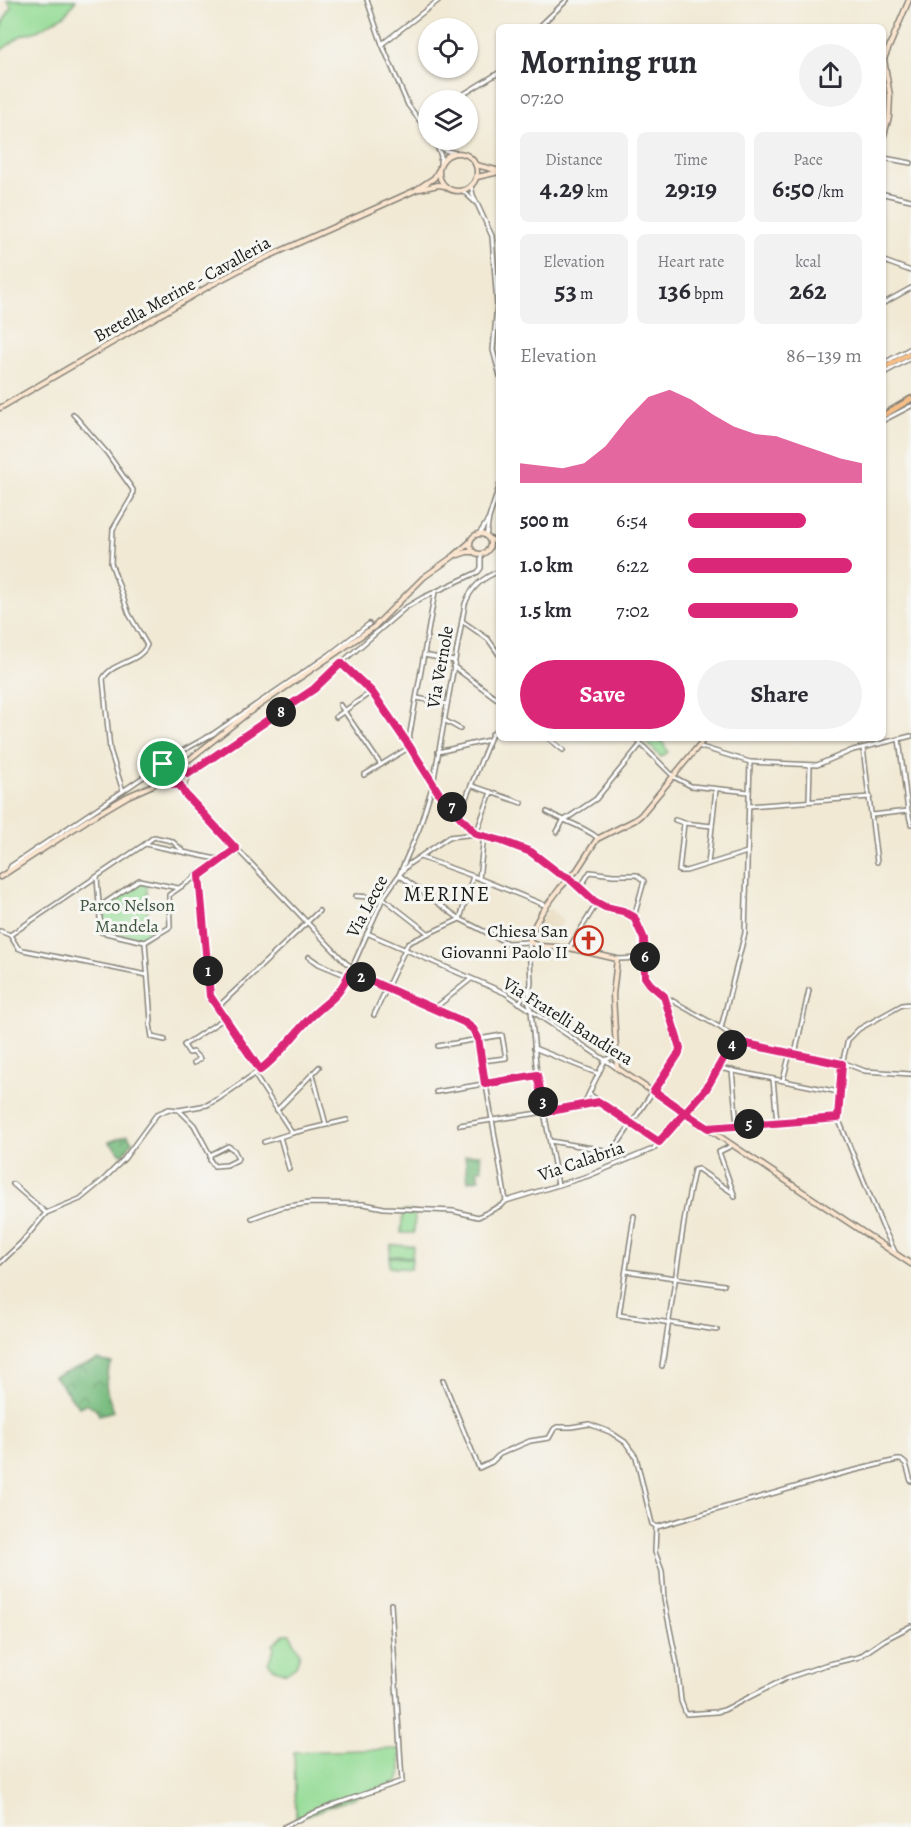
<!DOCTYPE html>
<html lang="en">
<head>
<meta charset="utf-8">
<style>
  body { margin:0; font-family:Alegreya,serif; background:#f2f2f3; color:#2b2b33; height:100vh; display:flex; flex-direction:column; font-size:22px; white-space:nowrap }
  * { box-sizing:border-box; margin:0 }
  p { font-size:20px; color:#7c7c81 }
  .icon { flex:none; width:33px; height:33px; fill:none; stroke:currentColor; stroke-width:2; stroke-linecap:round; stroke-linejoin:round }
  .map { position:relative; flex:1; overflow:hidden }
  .drawer { position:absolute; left:496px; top:24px; width:390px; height:717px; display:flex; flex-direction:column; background:#fff; border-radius:9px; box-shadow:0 2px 4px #0004 }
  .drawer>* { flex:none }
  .tools { position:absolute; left:418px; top:18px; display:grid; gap:12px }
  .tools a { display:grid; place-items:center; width:60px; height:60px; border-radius:50%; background:#fff; box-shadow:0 2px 4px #0004; font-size:30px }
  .pin { position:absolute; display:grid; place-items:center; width:51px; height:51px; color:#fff; margin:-26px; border:3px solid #fff; border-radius:50%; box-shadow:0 2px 6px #0007 }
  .km { position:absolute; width:30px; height:30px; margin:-15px; border-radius:50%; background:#222; color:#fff; font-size:16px; line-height:30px; text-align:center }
  .round { display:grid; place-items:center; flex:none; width:63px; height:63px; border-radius:32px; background:#f2f2f3 }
  .headline { display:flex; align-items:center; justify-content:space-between; height:102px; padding:0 24px }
  h1 { font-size:33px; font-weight:600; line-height:45px }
  .stats { display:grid; grid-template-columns:repeat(3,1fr); gap:9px; height:102px; padding:6px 24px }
  .stats div { display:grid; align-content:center; border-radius:9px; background:#f2f2f3; text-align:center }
  .stats b { font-size:26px; font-weight:600 }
  .stats small { font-size:16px; font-weight:400 }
  .stats p { font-size:16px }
  .chart { height:168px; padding:12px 24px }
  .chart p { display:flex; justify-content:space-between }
  .chart svg { width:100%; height:108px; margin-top:6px; fill:#db2777; opacity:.7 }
  .cta { display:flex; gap:12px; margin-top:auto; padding:12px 24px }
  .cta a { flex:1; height:69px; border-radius:36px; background:#db2777; color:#fff; font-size:24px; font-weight:600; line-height:69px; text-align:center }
  .cta a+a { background:#f2f2f3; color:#2b2b33 }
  ul { padding:0 24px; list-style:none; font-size:20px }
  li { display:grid; grid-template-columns:96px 72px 1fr; align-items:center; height:45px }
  li i { height:15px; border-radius:8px; background:#db2777 }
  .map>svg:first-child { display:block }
  .built { fill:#e8d9ba }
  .green { fill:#95dc96; stroke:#587c59; stroke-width:1.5 }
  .forest { fill:url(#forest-crowns); stroke:#4a6c4e; stroke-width:1.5 }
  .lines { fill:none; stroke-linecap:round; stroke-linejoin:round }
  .street-casing { stroke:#868278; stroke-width:6 }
  .secondary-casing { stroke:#868278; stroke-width:7 }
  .primary-casing { stroke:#868278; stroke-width:8 }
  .street { stroke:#fff; stroke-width:3 }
  .secondary { stroke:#fbe5cf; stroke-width:4 }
  .primary { stroke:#f6be87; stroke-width:4.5 }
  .route-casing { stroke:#fff; stroke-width:12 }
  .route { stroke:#db2777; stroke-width:8 }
  .labels { text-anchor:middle; stroke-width:6; stroke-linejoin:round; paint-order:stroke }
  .street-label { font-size:18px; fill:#1c1c1c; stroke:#f6f6f2 }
  .park-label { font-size:18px; fill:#405641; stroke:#f6f6f2 }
  .poi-label { font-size:18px; fill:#1c1c1c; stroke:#f6f6f2; text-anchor:end }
  .quarter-label { font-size:21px; letter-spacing:1.5px; fill:#1c1c1c; stroke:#f6f6f2 }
</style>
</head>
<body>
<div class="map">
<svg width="911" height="1827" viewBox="0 0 911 1827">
  <defs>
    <pattern id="forest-crowns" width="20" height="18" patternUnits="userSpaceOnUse" patternTransform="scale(1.5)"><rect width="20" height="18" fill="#78bc7f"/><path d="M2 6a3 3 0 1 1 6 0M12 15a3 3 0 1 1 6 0" fill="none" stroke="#629867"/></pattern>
  </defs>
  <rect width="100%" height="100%" fill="#f6f6f2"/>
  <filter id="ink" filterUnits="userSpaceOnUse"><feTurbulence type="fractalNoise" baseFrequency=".0167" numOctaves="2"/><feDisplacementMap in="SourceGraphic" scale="12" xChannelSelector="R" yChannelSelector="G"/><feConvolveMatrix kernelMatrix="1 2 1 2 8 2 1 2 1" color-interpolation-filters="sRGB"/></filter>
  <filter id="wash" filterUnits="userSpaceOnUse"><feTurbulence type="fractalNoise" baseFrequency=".008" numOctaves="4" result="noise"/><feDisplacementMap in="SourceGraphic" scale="24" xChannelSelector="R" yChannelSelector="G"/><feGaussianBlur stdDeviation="1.35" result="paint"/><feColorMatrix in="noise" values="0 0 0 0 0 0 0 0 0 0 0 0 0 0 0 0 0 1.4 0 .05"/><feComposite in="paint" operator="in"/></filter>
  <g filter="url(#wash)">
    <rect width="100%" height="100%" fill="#f1e9d4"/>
    <polygon class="built" points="548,908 564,920 553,937 534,931"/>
    <g class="green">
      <path d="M7,0h69l-10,14 -29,17 -15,4 -22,16c0,-22 0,-27 12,-44z"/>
      <polygon points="640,738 660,738 668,752 661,757 646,742 644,742"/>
      <polygon points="139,883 147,884 148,935 143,939 104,931 103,907"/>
      <polygon points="403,1211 415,1212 414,1233 401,1233"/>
      <polygon points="391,1245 413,1246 412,1257 390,1256"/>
      <polygon points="390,1257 412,1258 411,1269 389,1267"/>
      <polygon points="285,1634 290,1634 300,1653 296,1666 286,1673 275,1669 268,1663 274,1649 273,1645"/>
      <polygon points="400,1749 401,1773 397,1782 296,1819 294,1752"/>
    </g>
    <g class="forest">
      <polygon points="128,1135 132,1142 123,1155 109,1142"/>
      <polygon points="480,1154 482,1169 477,1170 479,1179 468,1181 465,1156"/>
      <path d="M97,1360l15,3c-10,18 -6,30 2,48l-15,4c-2,-7 -8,-9 -14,-11l-6,3 -25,-31z"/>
    </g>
  </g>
  <g filter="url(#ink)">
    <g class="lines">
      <defs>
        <g id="street">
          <polyline points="367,0 382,44 408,105 429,133"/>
          <polyline points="539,27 567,0"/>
          <polyline points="382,44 439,0"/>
          <polyline points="454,100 500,72"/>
          <polyline points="424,125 429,116"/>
          <polyline points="433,140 444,150 455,153"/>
          <polyline points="436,144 441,156 440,163"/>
          <polyline points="884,158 911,163"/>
          <polyline points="471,185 473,195 492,236 497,305 493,350 500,376"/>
          <polyline points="462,190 476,203"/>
          <polyline points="884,194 911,200"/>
          <polyline points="884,261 911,271"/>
          <polyline points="884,303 911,288"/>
          <polyline points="884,363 911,348"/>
          <polyline points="884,373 911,358"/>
          <polyline points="884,420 911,406"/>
          <polyline points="477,535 481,531 488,520"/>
          <polyline points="486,537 489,518 500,484"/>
          <polyline points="481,554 481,568 478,572 422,598 405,608 341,663 371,692 410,747 440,795 476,834 491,792"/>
          <path d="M500,571c-17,6 -29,16 -35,33l-32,180 -14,45 -20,46 61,44 47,24 22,-1 2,41 -3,17 3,10 6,65 21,110"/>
          <polyline points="462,621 488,639 500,656"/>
          <polyline points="424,655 454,661"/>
          <polyline points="453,666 500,701"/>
          <polyline points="417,698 447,704"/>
          <polyline points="340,705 381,765"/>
          <polyline points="336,717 371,692"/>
          <polyline points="444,720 460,729"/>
          <polyline points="548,738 563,750"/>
          <polyline points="635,738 674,777 691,786 749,792"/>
          <polyline points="899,739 911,736"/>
          <polyline points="408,744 435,592"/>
          <polyline points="698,746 750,762 745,933 721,1028"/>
          <polyline points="863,748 877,862"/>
          <polyline points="438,752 489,740"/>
          <polyline points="175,755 176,763"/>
          <polyline points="750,762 817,765 853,750 899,739 908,811 911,824"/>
          <polyline points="163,763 168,769"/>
          <polyline points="188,774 314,689 341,663"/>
          <polyline points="364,775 410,747"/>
          <polyline points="185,782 185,792"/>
          <polyline points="180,785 185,794 219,830 346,963 352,967"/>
          <polyline points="473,786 522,803"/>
          <polyline points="123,791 175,755 213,734 329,655 369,624"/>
          <polyline points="809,801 810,765"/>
          <polyline points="749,806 870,797"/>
          <path d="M547,812c17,9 36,14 51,26"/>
          <polyline points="459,815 492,734 500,730"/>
          <polyline points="872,815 908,811"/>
          <polyline points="675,820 684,823 679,871 686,871 747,852"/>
          <polyline points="684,823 712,826"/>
          <polyline points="557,832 563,821 596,799 641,744"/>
          <polyline points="146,843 154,837 172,841 182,850"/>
          <polyline points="420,857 473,876 547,906"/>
          <polyline points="708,864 716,789"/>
          <path d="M9,870l2,-4 112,-75 -13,-41 -7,-71c8,-17 37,-16 44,-34l-18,-31 -18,-51 2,-34 19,-32 1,-7 -26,-37 -34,-39"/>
          <polyline points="199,876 210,996 260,1069"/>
          <polyline points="97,877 101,932 145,942 170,927 169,895 236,849"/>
          <polyline points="479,878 484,836"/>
          <polyline points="580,888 590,872 613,875 637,875 644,881 634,917"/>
          <polyline points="356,896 383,898 428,933"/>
          <polyline points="99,907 139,880 178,888"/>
          <polyline points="0,931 10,935"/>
          <polyline points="367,933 505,993 617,1068"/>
          <polyline points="10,935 145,844 221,860"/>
          <polyline points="10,935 18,948 23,950 147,975"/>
          <polyline points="145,942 151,1021 150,1024 152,1037 165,1040"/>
          <polyline points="569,948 597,903 629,913 636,919 644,939 646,977 650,984 664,996 721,1028 742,1043 847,1064 865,1071 911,1074"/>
          <polyline points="309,957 319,964 348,976"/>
          <polyline points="617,959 645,958"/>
          <polyline points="350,972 458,1019 473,1029 478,1038 506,1201"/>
          <polyline points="519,1003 529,988"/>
          <polyline points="218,1007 319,911"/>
          <polyline points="435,1008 471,979"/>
          <polyline points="374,1015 408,943 460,919 473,876"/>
          <polyline points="438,1046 502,1035 506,1058 482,1061"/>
          <polyline points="534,1048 599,1074"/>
          <polyline points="795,1054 809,990"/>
          <polyline points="194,1063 200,1059 193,1052 189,1053 184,1045 225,1018"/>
          <polyline points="719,1068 839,1092"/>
          <polyline points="732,1070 737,1125"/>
          <polyline points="254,1074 292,1133"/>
          <polyline points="313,1075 326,1125"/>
          <polyline points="773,1079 777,1122"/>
          <polyline points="783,1080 790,1053"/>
          <polyline points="436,1092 537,1075"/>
          <polyline points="589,1094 659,1142"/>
          <polyline points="583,1106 605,1060 610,1058 615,1051"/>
          <polyline points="179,1110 194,1125 210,1155 228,1146 234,1150 238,1158 237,1160 227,1165 214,1166 210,1160 210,1155"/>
          <polyline points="277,1110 319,1067"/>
          <polyline points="460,1125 583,1106 599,1102"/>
          <polyline points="708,1128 837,1118"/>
          <polyline points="280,1137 289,1169"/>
          <polyline points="550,1141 610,1151 615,1148 680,1051 664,996"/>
          <polyline points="264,1142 292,1133 347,1120"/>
          <polyline points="733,1145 719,1152 735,1197"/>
          <polyline points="13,1184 46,1213"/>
          <polyline points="634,1216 619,1315 717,1330"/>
          <polyline points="252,1218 282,1207 310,1203 364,1204 384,1208 453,1211 478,1217 502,1205 506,1201 588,1176 653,1149 706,1089 735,1038"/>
          <polyline points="895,1252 882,1225 838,1118 839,1092 841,1067 848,1040 859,1029 902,1005 911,1004"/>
          <polyline points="0,1263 22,1242 46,1213 80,1199 103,1180 124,1159 157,1114 169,1109 179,1110 207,1105 218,1099 263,1068 288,1044 311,1018 335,998 343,988 383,898 399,875 409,864 449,837 476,834 502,841 531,852 557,872 569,878 571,881 597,903"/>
          <polyline points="626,1271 724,1285"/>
          <polyline points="662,1366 686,1209 694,1170 698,1169 733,1193"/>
          <polyline points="443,1380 479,1468 492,1462 500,1454 530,1441 549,1438 554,1429 557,1427 571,1427 589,1424 610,1432 625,1442 636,1457 652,1524 657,1527 840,1474 897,1460 901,1460 906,1464 911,1481"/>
          <polyline points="656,1527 655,1552 662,1571 664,1599 677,1664 681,1701 686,1714 716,1712 724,1710 787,1678 825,1665 859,1657 884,1640 911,1626"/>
          <path d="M284,1827c37,-20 79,-32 118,-46l-11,-177"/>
        </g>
        <g id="secondary">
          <polyline points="884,135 889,117 890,96 884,59 909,0"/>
          <circle cx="458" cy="172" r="19"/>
          <polyline points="476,165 500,171"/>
          <polyline points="477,177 499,172"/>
          <polyline points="420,189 438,185 445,186"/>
          <polyline points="0,408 211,285 245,267 416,190 434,178 438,171"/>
          <circle cx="480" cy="544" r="10"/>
          <polyline points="490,539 500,544"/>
          <polyline points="458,555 467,552 473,552"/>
          <polyline points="705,738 641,815 635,820 597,839 577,870 560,888 542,912 535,925 529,942 539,946 569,948 617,959 613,995 617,1068 911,1264"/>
          <circle cx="177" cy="774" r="11"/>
          <polyline points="179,764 186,762 248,713 374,627 424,577 454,556 470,542"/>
          <polyline points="0,877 89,819 128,796 153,785 161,780 167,772"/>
        </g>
        <g id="primary">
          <polyline points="884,368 911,353"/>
          <polyline points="884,415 911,399"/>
        </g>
      </defs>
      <use href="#street" class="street-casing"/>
      <use href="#secondary" class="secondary-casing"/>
      <use href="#primary" class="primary-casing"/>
      <use href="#street" class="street"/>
      <use href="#secondary" class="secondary"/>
      <use href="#primary" class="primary"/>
    </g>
  </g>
  <g class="lines" filter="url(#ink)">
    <defs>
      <path id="route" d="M163,764l5,5c-4,9 2,17 12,16l5,9 51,55 -37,27 11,120 50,74c20,-15 33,-35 50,-52 19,-19 28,-19 40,-46l114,50 9,7 5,9 7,46 52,-9 8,37 54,-10 60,40 47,-53 29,-51 7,5 100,21 -4,54 -130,10 -20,-13 -3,-2 -31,-22 25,-38 1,-5 -16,-52 -14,-12 -5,-7 -1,-38 -10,-22 -11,-6 -18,-4 -11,-6 -25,-23 -12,-6 -26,-20 -29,-11 -26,-7 -36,-39 -30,-48 -38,-55 -31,-29 -27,26 -126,85 -3,-7 -9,-3 -1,-9 -12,9"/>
    </defs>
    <use href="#route" class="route-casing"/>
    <use href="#route" class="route"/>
  </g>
  <defs>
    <symbol id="church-ring" viewBox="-11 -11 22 22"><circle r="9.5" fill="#f6f6f2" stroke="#c8321e" stroke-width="1.5"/><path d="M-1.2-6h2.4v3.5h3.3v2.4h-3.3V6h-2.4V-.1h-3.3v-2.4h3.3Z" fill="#c8321e"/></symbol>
  </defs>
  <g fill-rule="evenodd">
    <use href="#church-ring" x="572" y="924" width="33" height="33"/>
  </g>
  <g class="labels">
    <g class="street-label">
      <text transform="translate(182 289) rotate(-29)" y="6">Bretella Merine - Cavalleria</text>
      <text transform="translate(440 667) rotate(-80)" y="6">Via Vernole</text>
      <text transform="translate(367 906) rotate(-62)" y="6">Via Lecce</text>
      <text transform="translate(568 1021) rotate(32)" y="6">Via Fratelli Bandiera</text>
      <text transform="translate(581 1161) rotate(-19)" y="6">Via Calabria</text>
    </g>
    <g class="park-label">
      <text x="127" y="911">Parco Nelson<tspan x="127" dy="21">Mandela</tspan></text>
    </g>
    <g class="poi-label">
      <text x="568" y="937">Chiesa San<tspan x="568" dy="21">Giovanni Paolo II</tspan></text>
    </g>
    <g class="quarter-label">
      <text x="447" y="901">MERINE</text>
    </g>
  </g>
</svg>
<div class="tools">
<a><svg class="icon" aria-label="locate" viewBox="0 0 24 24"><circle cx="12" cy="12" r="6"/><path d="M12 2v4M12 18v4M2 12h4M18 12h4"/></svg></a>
<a><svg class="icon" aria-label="layers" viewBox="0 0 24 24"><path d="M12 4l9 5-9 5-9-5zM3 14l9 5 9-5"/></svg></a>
</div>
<div class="pin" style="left:163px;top:764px;background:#1e9e55"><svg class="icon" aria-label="arrive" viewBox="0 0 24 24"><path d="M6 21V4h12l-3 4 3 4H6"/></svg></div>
<b class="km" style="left:208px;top:971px">1</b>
<b class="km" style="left:361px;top:977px">2</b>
<b class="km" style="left:543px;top:1102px">3</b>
<b class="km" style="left:732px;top:1045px">4</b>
<b class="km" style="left:749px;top:1124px">5</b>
<b class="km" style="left:645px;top:957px">6</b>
<b class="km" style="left:452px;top:807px">7</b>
<b class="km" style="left:281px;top:712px">8</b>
<section class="drawer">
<div class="headline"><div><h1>Morning run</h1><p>07:20</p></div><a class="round"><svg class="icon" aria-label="share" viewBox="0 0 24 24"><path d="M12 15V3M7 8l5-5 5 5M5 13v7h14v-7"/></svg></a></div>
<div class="stats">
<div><p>Distance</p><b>4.29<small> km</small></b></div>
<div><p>Time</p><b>29:19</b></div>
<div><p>Pace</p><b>6:50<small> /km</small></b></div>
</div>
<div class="stats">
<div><p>Elevation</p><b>53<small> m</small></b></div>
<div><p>Heart rate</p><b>136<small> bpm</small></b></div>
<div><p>kcal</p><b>262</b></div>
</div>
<div class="chart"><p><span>Elevation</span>86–139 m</p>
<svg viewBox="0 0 160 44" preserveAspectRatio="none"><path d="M0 44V36L10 37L20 38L30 36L40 29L50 18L60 9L70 6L80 10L90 16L100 21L110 24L120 25L130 28L140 31L150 34L160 36V44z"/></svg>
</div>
<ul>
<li><b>500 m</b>6:54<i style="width:68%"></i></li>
<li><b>1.0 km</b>6:22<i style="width:94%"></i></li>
<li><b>1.5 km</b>7:02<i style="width:63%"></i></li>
</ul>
<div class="cta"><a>Save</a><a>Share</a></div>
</section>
</div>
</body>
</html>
